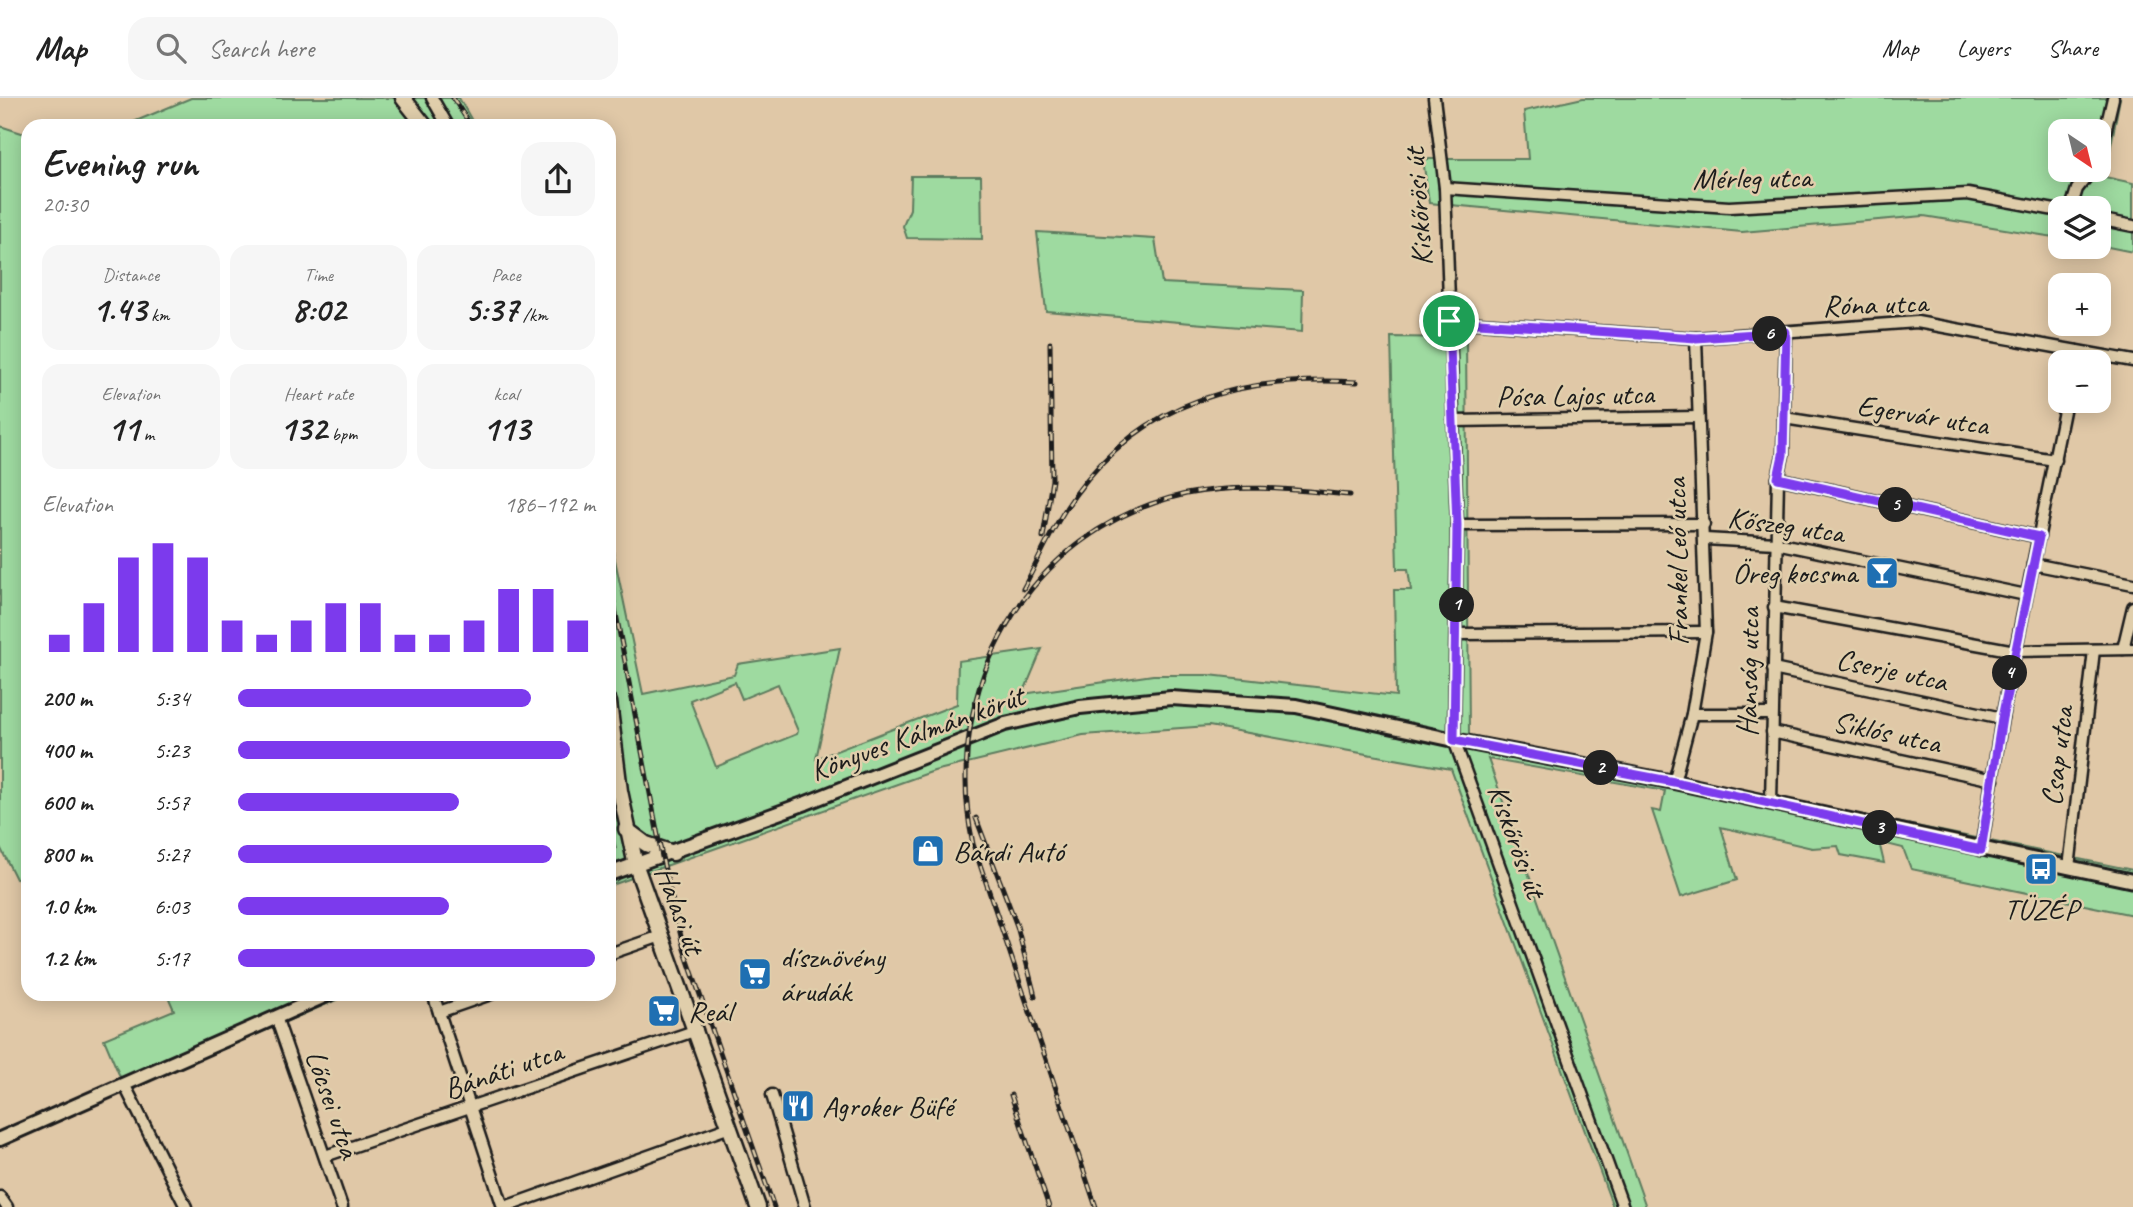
<!DOCTYPE html>
<html lang="en">
<head>
<meta charset="utf-8">
<style>
  body { margin:0; font-family:Caveat,sans-serif; background:#f6f6f6; color:#222; height:100vh; display:flex; flex-direction:column; font-size:26px; white-space:nowrap }
  * { box-sizing:border-box; margin:0 }
  p { font-size:23px; color:#767676 }
  .icon { flex:none; width:38px; height:38px; fill:none; stroke:currentColor; stroke-width:2; stroke-linecap:round; stroke-linejoin:round }
  .map { position:relative; flex:1; overflow:hidden }
  .panel { position:absolute; left:21px; top:21px; width:595px; height:882px; display:flex; flex-direction:column; background:#fff; border-radius:21px; box-shadow:0 4px 18px #0003 }
  .panel>* { flex:none }
  .needle { width:46px; rotate:145deg }
  .controls { position:absolute; left:2048px; top:21px; display:grid; gap:14px }
  .controls a { display:grid; place-items:center; width:63px; height:63px; border-radius:14px; background:#fff; box-shadow:0 4px 18px #0003; font-size:35px }
  .pin { position:absolute; display:grid; place-items:center; width:60px; height:60px; color:#fff; margin:-30px; border:4px solid #fff; border-radius:50%; box-shadow:0 2px 7px #0007 }
  .km { position:absolute; width:35px; height:35px; margin:-18px; border-radius:50%; background:#222; color:#fff; font-size:19px; line-height:35px; text-align:center }
  .round { display:grid; place-items:center; flex:none; width:74px; height:74px; border-radius:21px; background:#f6f6f6 }
  .headline { display:flex; align-items:center; justify-content:space-between; height:119px; padding:0 21px }
  h1 { font-size:38px; font-weight:700; line-height:52px }
  .stats { display:grid; grid-template-columns:repeat(3,1fr); gap:10px; height:119px; padding:7px 21px }
  .stats div { display:grid; align-content:center; border-radius:18px; background:#f6f6f6; text-align:center }
  .stats b { font-size:35px; font-weight:700 }
  .stats small { font-size:19px; font-weight:400 }
  .stats p { font-size:19px }
  .chart { height:196px; padding:14px 21px }
  .chart p { display:flex; justify-content:space-between }
  .chart svg { width:100%; height:126px; margin-top:7px; stroke:#7c3aed; stroke-width:6 }
  ul { padding:0 21px; list-style:none; font-size:23px }
  li { display:grid; grid-template-columns:112px 84px 1fr; align-items:center; height:52px }
  li i { height:18px; border-radius:9px; background:#7c3aed }
  header { display:flex; align-items:center; gap:42px; box-sizing:border-box; height:98px; padding:0 35px; background:#fff; border-bottom:2px solid #e0e0e0 }
  header strong { font-size:33px }
  nav { display:flex; gap:38px; margin-inline-start:auto; font-size:24px }
  .search { width:490px; height:63px; background:#f6f6f6; display:flex; align-items:center; gap:18px; box-sizing:border-box; padding:0 24px; border-radius:21px; color:#767676; font-size:26px }
  .map>svg:first-child { display:block }
  .green { fill:#9edaa0; stroke:#5d7b5e; stroke-width:2; fill-rule:evenodd }
  .lines { fill:none; stroke-linecap:round; stroke-linejoin:round }
  .minor-casing { stroke:#1c1c1c; stroke-width:15 }
  .tertiary-casing { stroke:#1c1c1c; stroke-width:18 }
  .primary-casing { stroke:#1c1c1c; stroke-width:19 }
  .minor { stroke:#e0ceab; stroke-width:10 }
  .tertiary { stroke:#e0ceab; stroke-width:12 }
  .primary { stroke:#e0ceab; stroke-width:14 }
  .rail-casing { stroke:#1c1c1c; stroke-width:5 }
  .rail { stroke:#e0ceab; stroke-width:2.5; stroke-dasharray:8; stroke-linecap:butt }
  .route-casing { stroke:#fff; stroke-width:14 }
  .route { stroke:#7c3aed; stroke-width:9 }
  .labels { text-anchor:middle; stroke-width:5; stroke-linejoin:round; paint-order:stroke }
  .street-label { font-size:30px; fill:#1c1c1c; stroke:#e0ceab }
  .poi-label { font-size:30px; fill:#1c1c1c; stroke:#e0ceab; text-anchor:start }
</style>
</head>
<body>
<header>
<strong>Map</strong>
<div class="search"><svg class="icon" aria-label="search" viewBox="0 0 24 24"><circle cx="10" cy="10" r="6"/><path d="M15 15l6 6"/></svg>Search here</div>
<nav><a>Map</a><a>Layers</a><a>Share</a></nav>
</header>
<div class="map">
<svg width="2133" height="1109" viewBox="0 0 2133 1109">
  <rect width="100%" height="100%" fill="#e0c8a7"/>
  <filter id="ink" filterUnits="userSpaceOnUse"><feTurbulence type="fractalNoise" baseFrequency=".0143" numOctaves="2"/><feDisplacementMap in="SourceGraphic" scale="14" xChannelSelector="R" yChannelSelector="G"/><feConvolveMatrix kernelMatrix="1 2 1 2 8 2 1 2 1" color-interpolation-filters="sRGB"/></filter>
  <g filter="url(#ink)">
    <g class="green">
      <polygon points="191,0 459,0 475,28 124,28"/>
      <path d="M1583,0h537l-15,79 28,6v69l-35,-7v-37h-38v30l-136,-22 -182,16 -313,-29 -6,-44h105l-4,-48zM2060,33h38v39h-38z"/>
      <polygon points="0,28 28,37 28,776 16,781 0,749"/>
      <polygon points="911,78 981,78 982,141 907,140 903,128 910,111"/>
      <polygon points="1037,134 1155,141 1162,185 1303,192 1302,234 1046,213"/>
      <path d="M1391,239l75,1 3,397 664,135v45l-222,-46 -8,-21 -24,-6 5,21 -43,-8 -3,-9 -26,2 -91,-21 16,53 -56,17 -29,-87 9,2 4,-21 -177,-32 158,448h-33l-162,-438 -242,-43 -126,9 -149,36 -325,115v-34l7,-4 -7,-26v-291l34,163 91,-19 4,-11 102,-16 -24,111 141,-55 1,-43 84,-12 -19,45 130,-19h56l187,21 -2,-106h17l-3,-21h-11zM735,584l7,17 36,-15 20,47 -1,3 -81,33 -26,-67z"/>
      <polygon points="167,896 350,896 126,993 104,941 174,912"/>
    </g>
    <g class="lines">
      <defs>
        <g id="minor">
          <polyline points="432,0 448,28"/>
          <polyline points="1434,0 1445,90 1457,427 1454,642 1623,1109"/>
          <polyline points="2098,64 2113,0"/>
          <polyline points="1445,90 1729,109 1968,96 2060,113"/>
          <polyline points="2071,110 2077,91 2092,72"/>
          <polyline points="2098,121 2133,128"/>
          <polyline points="1449,223 1696,240 1917,224 2133,263"/>
          <polyline points="2074,264 2076,253"/>
          <polyline points="1784,320 2055,362"/>
          <polyline points="1453,323 1698,319"/>
          <polyline points="1778,380 2039,439"/>
          <polyline points="1457,427 1704,426"/>
          <polyline points="1705,441 1776,445 2026,497"/>
          <polyline points="2033,466 2133,486"/>
          <polyline points="1774,509 2015,553 2133,551"/>
          <polyline points="1457,536 1706,534"/>
          <polyline points="2123,551 2133,509"/>
          <polyline points="1773,571 2002,620"/>
          <polyline points="1692,616 1771,616"/>
          <polyline points="1772,634 1993,682"/>
          <polyline points="1674,684 1692,616 1706,534 1696,240"/>
          <polyline points="1771,705 1778,380 1783,357 1786,234"/>
          <polyline points="1981,752 2002,620 2066,303"/>
          <polyline points="2069,770 2094,552"/>
          <polyline points="609,856 661,838"/>
          <polyline points="433,896 503,1109"/>
          <polyline points="439,914 491,896"/>
          <polyline points="276,919 342,1109"/>
          <polyline points="124,986 186,1109"/>
          <polyline points="772,997 805,1109"/>
          <polyline points="325,1058 697,932"/>
          <polyline points="0,1099 7,1109"/>
          <polyline points="505,1109 730,1029"/>
        </g>
        <g id="tertiary">
          <polyline points="609,776 806,705 1005,626 1080,609 1171,600 1296,608 1454,642 1674,684 2133,783"/>
          <polyline points="0,1041 329,896"/>
        </g>
        <g id="primary">
          <polyline points="403,0 425,28"/>
          <polyline points="609,604 620,693 636,768 758,1109"/>
          <polyline points="626,731 646,746 673,755"/>
        </g>
      </defs>
      <use href="#minor" class="minor-casing"/>
      <use href="#tertiary" class="tertiary-casing"/>
      <use href="#primary" class="primary-casing"/>
      <use href="#minor" class="minor"/>
      <use href="#tertiary" class="tertiary"/>
      <use href="#primary" class="primary"/>
      <defs>
        <g id="rail">
          <polyline points="453,0 471,28"/>
          <polyline points="1043,439 1052,382 1050,245"/>
          <polyline points="609,479 662,759 684,851 774,1109"/>
          <path d="M1023,491c17,-32 31,-65 52,-94 69,-96 170,-120 282,-113"/>
          <polyline points="976,720 1017,828 1035,898"/>
          <polyline points="1011,997 1049,1109"/>
          <path d="M1096,1109l-123,-363c-33,-154 53,-315 213,-350 55,-11 109,-4 164,1"/>
        </g>
      </defs>
      <use href="#rail" class="rail-casing"/>
      <use href="#rail" class="rail"/>
    </g>
  </g>
  <g class="lines" filter="url(#ink)">
    <defs>
      <polygon id="route" points="1449,223 1696,240 1786,234 1783,357 1778,380 2039,439 2002,620 1981,752 1674,684 1454,642 1457,427"/>
    </defs>
    <use href="#route" class="route-casing"/>
    <use href="#route" class="route"/>
  </g>
  <defs>
    <symbol id="bar-square" viewBox="-11 -11 22 22"><rect x="-9" y="-9" width="18" height="18" rx="4" fill="#1f6fb2" stroke="#e0ceab"/><path d="M-6-5H6L.8 .8V4.5H3.5V6h-7V4.5H-.8V.8Z" fill="#fff"/></symbol>
    <symbol id="shop-square" viewBox="-11 -11 22 22"><rect x="-9" y="-9" width="18" height="18" rx="4" fill="#1f6fb2" stroke="#e0ceab"/><path d="M-5-2.5h2.3a2.7 3.5 0 0 1 5.4 0H5L5.5 6h-11ZM-1.5-2.5h3a1.5 2.3 0 0 0-3 0Z" fill="#fff"/></symbol>
    <symbol id="bus-square" viewBox="-11 -11 22 22"><rect x="-9" y="-9" width="18" height="18" rx="4" fill="#1f6fb2" stroke="#e0ceab"/><path d="M-5-6H5V4H4V6H2V4H-2V6H-4V4H-5ZM-3.5-4V0h7V-4ZM-3.5 1.2v1.5H-2V1.2ZM2 1.2v1.5H3.5V1.2Z" fill="#fff"/></symbol>
    <symbol id="supermarket-square" viewBox="-11 -11 22 22"><rect x="-9" y="-9" width="18" height="18" rx="4" fill="#1f6fb2" stroke="#e0ceab"/><path d="M-6-5.5h2.5l.6 2H6L4.5 2H-2.5L-4.4-4H-6ZM-1.5 3.2a1.3 1.3 0 1 0 .1 0ZM3 3.2a1.3 1.3 0 1 0 .1 0Z" fill="#fff"/></symbol>
    <symbol id="restaurant-square" viewBox="-11 -11 22 22"><rect x="-9" y="-9" width="18" height="18" rx="4" fill="#1f6fb2" stroke="#e0ceab"/><path d="M-5-6h1v4h1v-4h1v4h1v-4h1v5L-1.5 .5V6h-2V.5L-5-1ZM5-6V6H3V1.5H1.5Q1.5-4 5-6Z" fill="#fff"/></symbol>
  </defs>
  <g fill-rule="evenodd">
    <use href="#bar-square" x="1863" y="456" width="38" height="38"/>
    <use href="#shop-square" x="909" y="734" width="38" height="38"/>
    <use href="#bus-square" x="2022" y="752" width="38" height="38"/>
    <use href="#supermarket-square" x="736" y="857" width="38" height="38"/>
    <use href="#supermarket-square" x="645" y="894" width="38" height="38"/>
    <use href="#restaurant-square" x="779" y="989" width="38" height="38"/>
  </g>
  <g class="labels">
    <g class="street-label">
      <text transform="translate(1752 80) rotate(-1)" y="10">Mérleg utca</text>
      <text transform="translate(1418 109) rotate(-94)" y="10">Kiskőrösi út</text>
      <text transform="translate(1875 206) rotate(-2)" y="10">Róna utca</text>
      <text transform="translate(1575 297) rotate(-1)" y="10">Pósa Lajos utca</text>
      <text transform="translate(1923 317) rotate(9)" y="10">Egervár utca</text>
      <text transform="translate(1786 427) rotate(8)" y="10">Kőszeg utca</text>
      <text transform="translate(1677 464) rotate(-91)" y="10">Frankel Leó utca</text>
      <text transform="translate(1892 572) rotate(12)" y="10">Cserje utca</text>
      <text transform="translate(1748 574) rotate(-89)" y="10">Hanság utca</text>
      <text transform="translate(1887 634) rotate(12)" y="10">Siklós utca</text>
      <text transform="translate(917 635) rotate(-20)" y="10">Könyves Kálmán körút</text>
      <text transform="translate(2057 658) rotate(-83)" y="10">Csap utca</text>
      <text transform="translate(1517 743) rotate(70)" y="10">Kiskőrösi út</text>
      <text transform="translate(680 812) rotate(70)" y="10">Halasi út</text>
      <text transform="translate(503 972) rotate(-19)" y="10">Bánáti utca</text>
      <text transform="translate(333 1006) rotate(71)" y="10">Lőcsei utca</text>
    </g>
    <g class="poi-label">
      <text x="1857" y="485" text-anchor="end">Öreg kocsma</text>
      <text x="953" y="763">Bárdi Autó</text>
      <text x="2041" y="821" text-anchor="middle">TÜZÉP</text>
      <text x="780" y="869">dísznövény<tspan x="780" dy="34">árudák</tspan></text>
      <text x="688" y="923">Reál</text>
      <text x="822" y="1018">Agroker Büfé</text>
    </g>
  </g>
</svg>
<div class="controls">
<a><svg class="needle" viewBox="-14 -14 28 28"><path d="M0-13l5 13h-10z" fill="#e53935"/><path d="M0 13l5-13h-10z" fill="#767676"/></svg></a>
<a><svg class="icon" aria-label="layers" viewBox="0 0 24 24"><path d="M12 4l9 5-9 5-9-5zM3 14l9 5 9-5"/></svg></a>
<a>+</a>
<a>−</a>
</div>
<div class="pin" style="left:1449px;top:223px;background:#1e9e55"><svg class="icon" aria-label="arrive" viewBox="0 0 24 24"><path d="M6 21V4h12l-3 4 3 4H6"/></svg></div>
<b class="km" style="left:1457px;top:507px">1</b>
<b class="km" style="left:1601px;top:670px">2</b>
<b class="km" style="left:1880px;top:730px">3</b>
<b class="km" style="left:2010px;top:575px">4</b>
<b class="km" style="left:1896px;top:407px">5</b>
<b class="km" style="left:1770px;top:236px">6</b>
<section class="panel">
<div class="headline"><div><h1>Evening run</h1><p>20:30</p></div><a class="round"><svg class="icon" aria-label="share" viewBox="0 0 24 24"><path d="M12 15V3M7 8l5-5 5 5M5 13v7h14v-7"/></svg></a></div>
<div class="stats">
<div><p>Distance</p><b>1.43<small> km</small></b></div>
<div><p>Time</p><b>8:02</b></div>
<div><p>Pace</p><b>5:37<small> /km</small></b></div>
</div>
<div class="stats">
<div><p>Elevation</p><b>11<small> m</small></b></div>
<div><p>Heart rate</p><b>132<small> bpm</small></b></div>
<div><p>kcal</p><b>113</b></div>
</div>
<div class="chart"><p><span>Elevation</span>186–192 m</p>
<svg viewBox="0 0 160 44" preserveAspectRatio="none"><path d="M5 44V38M15 44V27M25 44V11M35 44V6M45 44V11M55 44V33M65 44V38M75 44V33M85 44V27M95 44V27M105 44V38M115 44V38M125 44V33M135 44V22M145 44V22M155 44V33"/></svg>
</div>
<ul>
<li><b>200 m</b>5:34<i style="width:82%"></i></li>
<li><b>400 m</b>5:23<i style="width:93%"></i></li>
<li><b>600 m</b>5:57<i style="width:62%"></i></li>
<li><b>800 m</b>5:27<i style="width:88%"></i></li>
<li><b>1.0 km</b>6:03<i style="width:59%"></i></li>
<li><b>1.2 km</b>5:17<i style="width:100%"></i></li>
</ul>
</section>
</div>
</body>
</html>
